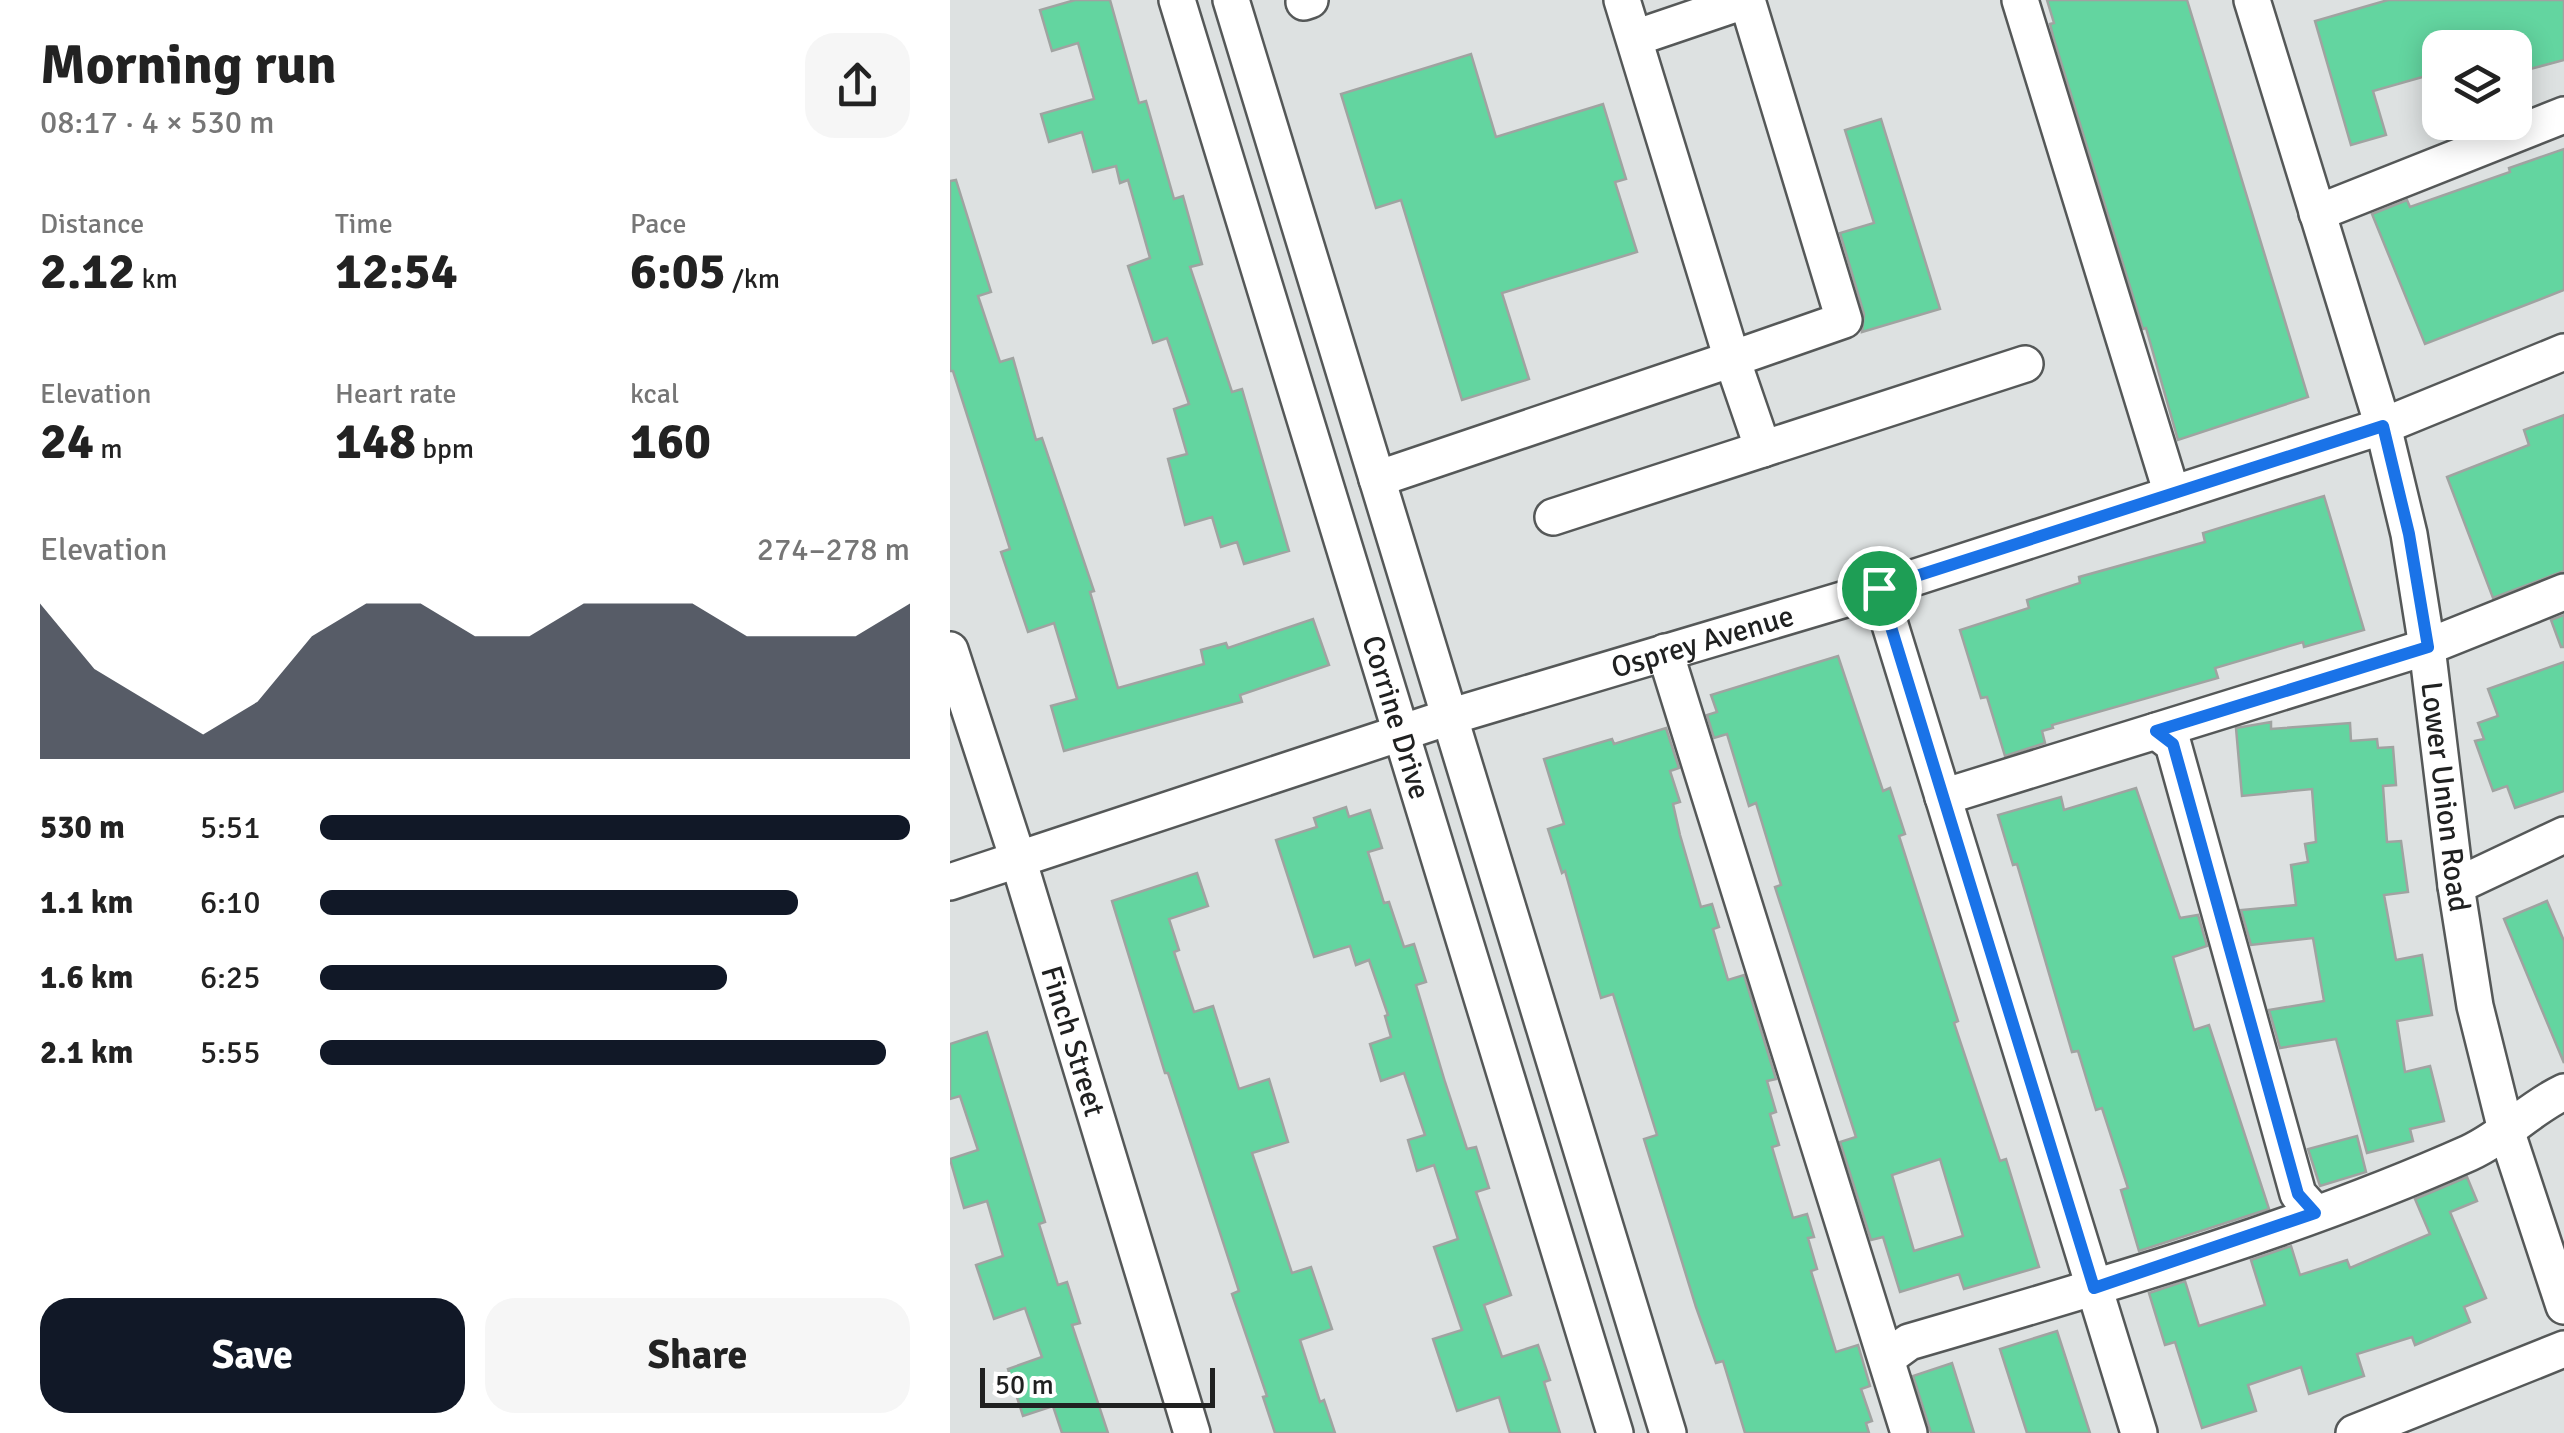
<!DOCTYPE html>
<html lang="en">
<head>
<meta charset="utf-8">
<style>
  body { margin:0; font-family:Signika,sans-serif; background:#f6f6f6; color:#222; height:100vh; display:flex; flex-direction:column; font-size:38px; white-space:nowrap }
  * { box-sizing:border-box; margin:0 }
  p { font-size:32px; color:#767676 }
  .icon { flex:none; width:55px; height:55px; fill:none; stroke:currentColor; stroke-width:2; stroke-linecap:round; stroke-linejoin:round }
  .map { position:relative; flex:1; overflow:hidden }
  .panel { display:flex; flex-direction:column; background:#fff; width:950px }
  .panel>* { flex:none }
  .controls { position:absolute; left:1472px; top:30px; display:grid; gap:20px }
  .controls a { display:grid; place-items:center; width:110px; height:110px; border-radius:20px; background:#fff; box-shadow:0 5px 25px #0003; font-size:50px }
  .scale { position:absolute; left:30px; bottom:25px; width:235px; box-sizing:border-box; padding-left:10px; border:5px solid #202121; border-top:0; font-size:28px; line-height:35px; white-space:nowrap; color:#202121; -webkit-text-stroke:8px #fff; paint-order:stroke }
  .pin { position:absolute; display:grid; place-items:center; width:85px; height:85px; color:#fff; margin:-42px; border:5px solid #fff; border-radius:50%; box-shadow:0 2px 10px #0007 }
  .round { display:grid; place-items:center; flex:none; width:105px; height:105px; border-radius:30px; background:#f6f6f6 }
  .summary { display:flex; align-items:center; justify-content:space-between; height:170px; padding:0 40px }
  h1 { font-size:55px; font-weight:700; line-height:75px }
  .metrics { display:grid; grid-template-columns:repeat(3,1fr); gap:15px; height:170px; padding:10px 40px }
  .metrics div { display:grid; align-content:center }
  .metrics b { font-size:50px; font-weight:700 }
  .metrics small { font-size:28px; font-weight:400 }
  .metrics p { font-size:28px }
  .chart { height:280px; padding:20px 40px }
  .chart p { display:flex; justify-content:space-between }
  .chart svg { width:100%; height:180px; margin-top:10px; fill:#111827; opacity:.7 }
  .action { display:flex; gap:20px; margin-top:auto; padding:20px 40px }
  .action a { flex:1; height:115px; border-radius:30px; background:#111827; color:#fff; font-size:40px; font-weight:700; line-height:115px; text-align:center }
  .action a+a { background:#f6f6f6; color:#222 }
  ul { padding:0 40px; list-style:none; font-size:32px }
  li { display:grid; grid-template-columns:160px 120px 1fr; align-items:center; height:75px }
  li i { height:25px; border-radius:12px; background:#111827 }
  main { display:flex; flex:1; min-height:0 }
  .map>svg:first-child { display:block }
  .building { fill:#63d5a0; stroke:#a0a3a1; stroke-width:2.5; fill-rule:evenodd }
  .lines { fill:none; stroke-linecap:round; stroke-linejoin:round }
  .minor-casing { stroke:#555858; stroke-width:40 }
  .minor { stroke:#fff; stroke-width:35 }
  .route-casing { stroke:#fff; stroke-width:20 }
  .route { stroke:#1a73e8; stroke-width:12 }
  .labels { text-anchor:middle; stroke-width:10; stroke-linejoin:round; paint-order:stroke }
  .street-label { font-size:30px; fill:#202121; stroke:#fff }
</style>
</head>
<body>
<main>
<section class="panel">
<div class="summary"><div><h1>Morning run</h1><p>08:17 · 4 × 530 m</p></div><a class="round"><svg class="icon" aria-label="share" viewBox="0 0 24 24"><path d="M12 15V3M7 8l5-5 5 5M5 13v7h14v-7"/></svg></a></div>
<div class="metrics">
<div><p>Distance</p><b>2.12<small> km</small></b></div>
<div><p>Time</p><b>12:54</b></div>
<div><p>Pace</p><b>6:05<small> /km</small></b></div>
</div>
<div class="metrics">
<div><p>Elevation</p><b>24<small> m</small></b></div>
<div><p>Heart rate</p><b>148<small> bpm</small></b></div>
<div><p>kcal</p><b>160</b></div>
</div>
<div class="chart"><p><span>Elevation</span>274–278 m</p>
<svg viewBox="0 0 160 44" preserveAspectRatio="none"><path d="M0 44V6L10 22L20 30L30 38L40 30L50 14L60 6L70 6L80 14L90 14L100 6L110 6L120 6L130 14L140 14L150 14L160 6V44z"/></svg>
</div>
<ul>
<li><b>530 m</b>5:51<i style="width:100%"></i></li>
<li><b>1.1 km</b>6:10<i style="width:81%"></i></li>
<li><b>1.6 km</b>6:25<i style="width:69%"></i></li>
<li><b>2.1 km</b>5:55<i style="width:96%"></i></li>
</ul>
<div class="action"><a>Save</a><a>Share</a></div>
</section>
<div class="map">
<svg width="1614" height="1433" viewBox="0 0 1614 1433">
  <rect width="100%" height="100%" fill="#dde1e1"/>
  <g class="building">
    <polygon points="125,0 160,0 189,103 196,101 224,199 233,196 252,264 240,267 282,392 292,389 339,551 294,564 287,542 271,547 262,517 235,525 218,459 237,454 224,409 239,404 217,338 203,343 178,266 200,258 178,180 170,183 166,166 143,172 132,132 99,142 91,114 144,99 128,43 102,51 90,10"/>
    <polygon points="1097,0 1237,0 1358,397 1228,440 1196,328 1193,329 1103,36 1100,24 1104,23"/>
    <polygon points="1438,0 1614,0 1614,60 1565,73 1565,48 1490,48 1490,72 1423,91 1436,135 1401,145 1365,21"/>
    <polygon points="521,54 546,137 653,104 676,179 665,182 687,252 552,293 579,379 512,400 451,200 426,208 391,94"/>
    <polygon points="931,119 990,309 912,332 914,314 890,233 924,223 895,130"/>
    <polygon points="1614,149 1614,290 1475,344 1422,214 1457,200 1460,207 1560,172 1559,168"/>
    <polygon points="6,180 41,292 28,296 50,362 63,358 86,440 92,438 144,591 140,592 168,688 254,664 251,650 276,643 278,648 363,619 379,665 290,695 292,702 114,751 101,706 127,699 104,623 78,632 51,552 60,549 3,371 0,371 0,181"/>
    <polygon points="1614,415 1614,571 1543,598 1497,477 1579,445 1574,430"/>
    <polygon points="1374,496 1414,630 1354,647 1353,642 1265,668 1268,678 1102,725 1103,728 1092,731 1095,743 1055,756 1037,697 1031,698 1010,630 1079,608 1077,600 1130,583 1129,577 1255,542 1253,533"/>
    <polygon points="1614,615 1614,647 1611,647 1601,620"/>
    <path d="M888,656l45,135 7,-3 15,46 -6,2 59,185 -4,2 46,138 6,-2 33,108 -75,22 -5,-15 -59,18 -17,-55 -12,3 -31,-98 16,-5 -81,-250 6,-2 -25,-82 -7,3 -22,-72 -13,4 -7,-23 10,-3 -6,-17zM990,1159l23,77 -49,15 -22,-76z"/>
    <polygon points="1614,662 1614,791 1565,808 1557,786 1543,791 1525,741 1534,739 1528,723 1548,716 1538,689"/>
    <polygon points="1321,722 1321,729 1400,723 1401,741 1427,739 1428,748 1443,747 1446,785 1433,786 1437,842 1451,841 1458,892 1434,895 1446,960 1472,955 1482,1015 1447,1021 1455,1072 1480,1066 1494,1121 1460,1129 1463,1141 1417,1153 1386,1039 1330,1048 1319,1010 1374,1001 1363,938 1301,945 1291,910 1346,905 1341,865 1358,862 1355,844 1366,842 1362,789 1292,796 1286,728"/>
    <polygon points="716,728 729,768 720,771 730,802 723,804 730,835 751,907 762,904 769,927 763,929 778,980 794,975 826,1079 817,1081 826,1112 820,1114 829,1145 822,1147 843,1218 857,1214 864,1237 858,1238 867,1269 861,1271 886,1352 908,1345 920,1386 911,1389 922,1421 916,1423 919,1433 795,1433 773,1361 766,1363 746,1307 694,1139 707,1135 663,994 651,998 615,871 612,873 598,829 614,824 594,759 662,739 664,744"/>
    <polygon points="1186,788 1230,918 1248,915 1257,946 1223,957 1244,1030 1259,1025 1319,1209 1189,1251 1171,1190 1178,1188 1152,1108 1146,1110 1128,1051 1122,1052 1067,864 1063,865 1048,815 1111,797 1114,810"/>
    <polygon points="396,807 399,817 420,810 432,848 418,852 434,903 439,902 454,947 464,944 476,982 466,985 495,1082 517,1149 526,1147 539,1188 526,1192 561,1295 534,1305 552,1357 588,1345 600,1380 594,1382 610,1433 560,1433 549,1397 507,1411 483,1339 512,1330 484,1247 508,1239 484,1165 467,1171 458,1140 475,1135 454,1073 431,1081 420,1044 441,1037 435,1016 438,1015 419,960 406,965 400,946 364,957 326,840 367,827 364,818"/>
    <polygon points="247,873 258,906 219,919 229,950 224,952 244,1012 263,1006 289,1089 319,1079 338,1142 302,1153 342,1273 361,1267 382,1329 350,1340 370,1402 374,1400 385,1433 325,1433 313,1397 317,1396 282,1294 289,1291 218,1073 215,1073 162,901"/>
    <polygon points="1597,901 1614,941 1614,1063 1554,919"/>
    <polygon points="37,1032 95,1222 89,1224 108,1285 117,1282 130,1323 122,1325 158,1433 112,1433 103,1406 73,1416 58,1369 92,1357 75,1308 44,1319 26,1265 53,1256 37,1201 14,1208 0,1159 28,1150 10,1096 0,1099 0,1044"/>
    <polygon points="1407,1136 1416,1172 1370,1186 1358,1149"/>
    <polygon points="1517,1177 1527,1201 1500,1212 1536,1298 1514,1307 1520,1322 1465,1345 1462,1337 1407,1354 1414,1376 1359,1394 1351,1367 1298,1385 1306,1411 1252,1428 1225,1342 1215,1345 1199,1293 1235,1281 1249,1326 1315,1305 1301,1260 1341,1246 1350,1275 1397,1260 1400,1268 1480,1234 1465,1199"/>
    <polygon points="1107,1331 1140,1433 1077,1433 1050,1349"/>
    <polygon points="1002,1363 1024,1433 981,1433 963,1376"/>
  </g>
  <g class="lines">
    <defs>
      <g id="minor">
        <path id="s1" d="M227,0l438,1433"/>
        <polyline points="281,0 718,1433"/>
        <polyline points="1070,0 1222,494"/>
        <path id="s2" d="M1302,0l131,426 26,108 18,113 29,239 19,120 31,124 58,176"/>
        <polyline points="354,2 360,0"/>
        <polyline points="685,38 797,0 894,320 782,359 813,449"/>
        <polyline points="1367,213 1614,115"/>
        <polyline points="427,479 782,359 672,0"/>
        <polyline points="603,517 1075,364"/>
        <polyline points="929,589 1189,1433"/>
        <path id="s3" d="M0,650l68,209 174,574"/>
        <polyline points="715,652 959,1433"/>
        <polyline points="1206,731 1223,744 1348,1194 1365,1213"/>
        <polyline points="993,797 1477,647 1614,592"/>
        <path id="s4" d="M0,882l499,-165 430,-128 504,-163 181,-74"/>
        <polyline points="1506,886 1614,835"/>
        <path d="M937,1358l22,-16c188,-55 380,-109 560,-189 35,-16 61,-45 95,-61"/>
        <polyline points="1404,1433 1614,1349"/>
      </g>
    </defs>
    <use href="#minor" class="minor-casing"/>
    <use href="#minor" class="minor"/>
  </g>
  <g class="lines">
    <defs>
      <polygon id="route" points="1433,426 1459,534 1478,647 1206,731 1223,744 1348,1194 1365,1213 1144,1288 929,588"/>
    </defs>
    <use href="#route" class="route-casing"/>
    <use href="#route" class="route"/>
  </g>
  <g class="labels">
    <g class="street-label">
      <text dy="10" stroke="none"><textPath href="#s4" startOffset="790">Osprey Avenue</textPath></text>
      <text dy="10" stroke="none"><textPath href="#s1" startOffset="750">Corrine Drive</textPath></text>
      <text dy="10" stroke="none"><textPath href="#s2" startOffset="822">Lower Union Road</textPath></text>
      <text dy="10" stroke="none"><textPath href="#s3" startOffset="410">Finch Street</textPath></text>
    </g>
  </g>
</svg>
<div class="controls">
<a><svg class="icon" aria-label="layers" viewBox="0 0 24 24"><path d="M12 4l9 5-9 5-9-5zM3 14l9 5 9-5"/></svg></a>
</div>
<div class="scale">50 m</div>
<div class="pin" style="left:929px;top:588px;background:#1e9e55"><svg class="icon" aria-label="arrive" viewBox="0 0 24 24"><path d="M6 21V4h12l-3 4 3 4H6"/></svg></div>
</div>
</main>
</body>
</html>
